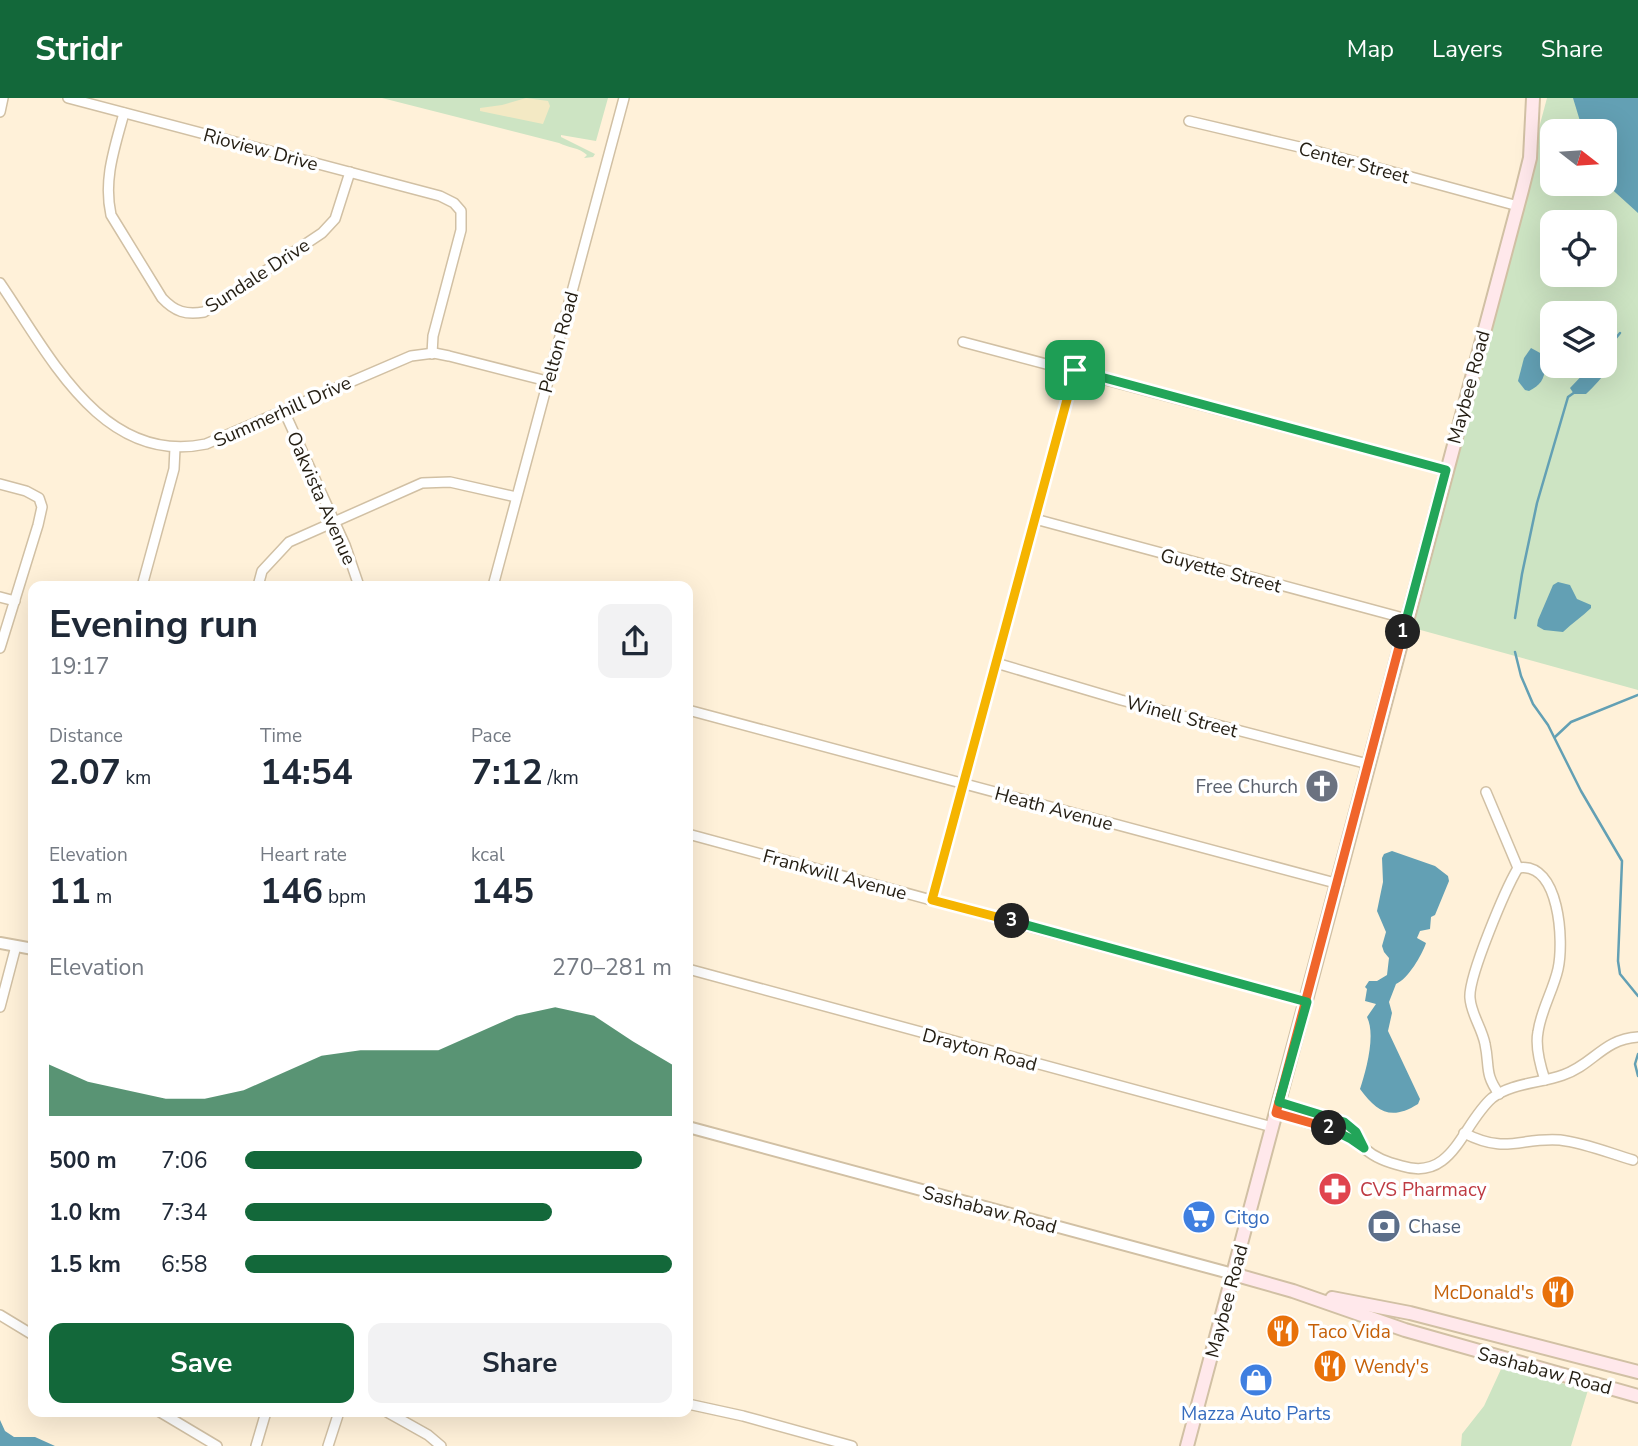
<!DOCTYPE html>
<html lang="en">
<head>
<meta charset="utf-8">
<style>
  body { margin:0; font-family:"Nunito Sans",sans-serif; background:#f2f2f3; color:#1f2937; height:100vh; display:flex; flex-direction:column; font-size:26px; white-space:nowrap }
  * { box-sizing:border-box; margin:0 }
  p { font-size:23px; color:#747a83 }
  .icon { flex:none; width:38px; height:38px; fill:none; stroke:currentColor; stroke-width:2; stroke-linecap:round; stroke-linejoin:round }
  .map { position:relative; flex:1; overflow:hidden }
  .details { position:absolute; left:28px; top:483px; width:665px; height:836px; display:flex; flex-direction:column; background:#fff; border-radius:14px; box-shadow:0 7px 28px #0002 }
  .details>* { flex:none }
  .needle { width:46px; rotate:107deg }
  .fabs { position:absolute; left:1540px; top:21px; display:grid; gap:14px }
  .fabs a { display:grid; place-items:center; width:77px; height:77px; border-radius:14px; background:#fff; box-shadow:0 7px 28px #0002; font-size:35px }
  .pin { position:absolute; display:grid; place-items:center; width:60px; height:60px; color:#fff; margin:-30px; border-radius:14px; box-shadow:0 4px 10px #0006 }
  .km { position:absolute; width:35px; height:35px; margin:-18px; border-radius:50%; background:#222; color:#fff; font-size:19px; line-height:35px; text-align:center }
  .round { display:grid; place-items:center; flex:none; width:74px; height:74px; border-radius:14px; background:#f2f2f3 }
  .summary { display:flex; align-items:center; justify-content:space-between; height:119px; padding:0 21px }
  h1 { font-size:38px; font-weight:700; line-height:52px }
  .figures { display:grid; grid-template-columns:repeat(3,1fr); gap:10px; height:119px; padding:7px 21px }
  .figures div { display:grid; align-content:center }
  .figures b { font-size:35px; font-weight:700 }
  .figures small { font-size:19px; font-weight:400 }
  .figures p { font-size:19px }
  .chart { height:196px; padding:14px 21px }
  .chart p { display:flex; justify-content:space-between }
  .chart svg { width:100%; height:126px; margin-top:7px; fill:#13683a; opacity:.7 }
  .cta { display:flex; gap:14px; margin-top:auto; padding:14px 21px }
  .cta a { flex:1; height:80px; border-radius:14px; background:#13683a; color:#fff; font-size:28px; font-weight:700; line-height:80px; text-align:center }
  .cta a+a { background:#f2f2f3; color:#1f2937 }
  ul { padding:0 21px; list-style:none; font-size:23px }
  li { display:grid; grid-template-columns:112px 84px 1fr; align-items:center; height:52px }
  li i { height:18px; border-radius:9px; background:#13683a }
  header { display:flex; align-items:center; gap:42px; box-sizing:border-box; height:98px; padding:0 35px; background:#13683a; color:#fff }
  header strong { font-size:33px }
  nav { display:flex; gap:38px; margin-inline-start:auto; font-size:24px }
  .map>svg:first-child { display:block }
  .green { fill:#cde4c3; fill-rule:evenodd }
  .sand { fill:#f3e9c4 }
  .water { fill:#63a0b4 }
  .lines { fill:none; stroke-linecap:round; stroke-linejoin:round }
  .stream { stroke:#63a0b4; stroke-width:2.5 }
  .minor-casing { stroke:#d1c0a4; stroke-width:12 }
  .tertiary-casing { stroke:#d1c0a4; stroke-width:14 }
  .secondary-casing { stroke:#d1c0a4; stroke-width:16 }
  .minor { stroke:#fff; stroke-width:9 }
  .tertiary { stroke:#fff; stroke-width:10 }
  .secondary { stroke:#ffe8eb; stroke-width:12 }
  .split-1-casing { stroke:#fff; stroke-width:14 }
  .split-2-casing { stroke:#fff; stroke-width:14 }
  .split-3-casing { stroke:#fff; stroke-width:14 }
  .split-4-casing { stroke:#fff; stroke-width:14 }
  .split-1 { stroke:#22a559; stroke-width:9 }
  .split-2 { stroke:#f0652b; stroke-width:9 }
  .split-3 { stroke:#22a559; stroke-width:9 }
  .split-4 { stroke:#f5b400; stroke-width:9 }
  .labels { text-anchor:middle; stroke-width:7; stroke-linejoin:round; paint-order:stroke }
  .street-label { font-size:19px; fill:#241e13; stroke:#fff }
  .worship-label { font-size:19px; fill:#5b616d; stroke:#fff; text-anchor:end }
  .health-label { font-size:19px; fill:#be3a42; stroke:#fff; text-anchor:start }
  .shop-label { font-size:19px; fill:#366cbe; stroke:#fff; text-anchor:start }
  .service-label { font-size:19px; fill:#4e5e75; stroke:#fff; text-anchor:start }
  .food-label { font-size:19px; fill:#c56008; stroke:#fff; text-anchor:start }
</style>
</head>
<body>
<header>
<strong>Stridr</strong>
<nav><a>Map</a><a>Layers</a><a>Share</a></nav>
</header>
<div class="map">
<svg width="1638" height="1348" viewBox="0 0 1638 1348">
  <rect width="100%" height="100%" fill="#fff1d9"/>
  <g class="green">
    <path d="M382,0h226l-12,43 -35,-6v2l34,17 -2,3 -9,1 3,-3c-8,-8 -19,-7 -28,-12z"/>
    <path d="M1547,0h91v592l-232,-64zM1552,33h53v53h-53zM1552,124h53v53h-53zM1552,215h53v53h-53z"/>
    <polygon points="1502,1269 1588,1292 1571,1348 1461,1348 1462,1336 1484,1308"/>
  </g>
  <polygon class="sand" points="526,0 548,3 550,8 543,26 480,13 480,10 502,7"/>
  <g class="water">
    <polygon points="1573,0 1638,0 1638,115 1605,85 1605,33 1583,33"/>
    <path d="M1610,243l6,6c1,15 -19,37 -30,47h-12l-4,-6 21,-22h14v-19z"/>
    <path d="M1531,250l11,6c5,17 4,29 -13,37l-4,-1 -7,-9 6,-23z"/>
    <path d="M1558,484l12,3 7,14 14,6v3c-9,9 -19,15 -28,24l-19,-2 -7,-4 1,-6 15,-35z"/>
    <path d="M1392,753l43,15 13,10 1,5 -14,34 -4,2 -1,12 -10,2 -3,7 9,5c-4,12 -18,36 -30,41l-7,18 3,11 -4,18 32,68 -2,5c-27,17 -41,8 -58,-15 6,-18 16,-54 7,-72l9,-13 -11,-3 2,-12 -2,-2 4,-6h8l10,-6 2,-17 -5,-6 -2,-6 4,-14 -9,-21 6,-29 -1,-24 2,-4z"/>
    <polygon points="0,1322 5,1333 14,1339 35,1339 55,1348 0,1348"/>
  </g>
  <g class="lines">
    <g class="stream">
      <polyline points="1611,246 1620,235"/>
      <polyline points="1515,520 1522,476 1537,405 1568,299 1575,294"/>
      <polyline points="1515,554 1521,578 1533,606 1548,627 1581,693 1622,763 1618,863 1620,876 1638,898"/>
      <polyline points="1555,639 1571,624 1638,597"/>
      <polyline points="1638,956 1635,966 1638,978"/>
    </g>
    <defs>
      <g id="minor">
        <polyline points="68,0 440,98 454,105 461,113 461,132 433,238 432,256"/>
        <polyline points="0,14 3,0"/>
        <path d="M124,15c-9,34 -21,66 -13,102l51,83c13,14 24,17 42,14l118,-79 13,-14 15,-47"/>
        <polyline points="1189,23 1308,51 1518,108"/>
        <path d="M0,185c49,71 102,183 206,161l205,-88 23,-3 15,3 98,25"/>
        <polyline points="963,244 1446,372"/>
        <polyline points="284,313 345,447 359,488"/>
        <polyline points="0,386 26,393 39,400 42,409 38,427 0,550"/>
        <polyline points="1035,421 1407,521"/>
        <polyline points="142,488 174,371 175,350"/>
        <polyline points="258,488 262,473 289,444 422,385 450,384 516,399"/>
        <polyline points="493,488 624,0"/>
        <polyline points="0,499 15,503"/>
        <polyline points="996,565 1121,602 1368,666"/>
        <polyline points="688,612 1339,786"/>
        <path d="M1486,694l32,76c-12,20 -50,109 -48,130 1,16 12,30 15,46 5,23 -1,29 14,50"/>
        <polyline points="688,736 1307,904"/>
        <path d="M1518,770c42,-7 46,74 40,101 -5,22 -17,41 -20,63 -3,15 2,33 7,48"/>
        <polyline points="932,802 1075,272"/>
        <polyline points="688,871 1272,1029"/>
        <polyline points="0,909 16,848"/>
        <polyline points="1276,1015 1340,1035 1364,1050 1356,1034 1344,1024 1279,1004"/>
        <path d="M1464,1035c43,22 56,4 96,7 25,3 49,13 73,20"/>
        <path d="M1364,1050c11,10 23,14 38,18 51,16 60,-42 90,-68 19,-15 49,-15 71,-23 30,-10 40,-36 75,-38"/>
        <polyline points="0,1217 33,1237"/>
        <polyline points="688,1306 743,1318 852,1348"/>
        <polyline points="160,1314 217,1348"/>
        <polyline points="387,1314 428,1337 441,1348"/>
        <polyline points="256,1348 266,1314"/>
        <polyline points="328,1348 339,1314"/>
      </g>
      <g id="tertiary">
        <polyline points="0,845 33,851"/>
        <polyline points="688,1029 1233,1176"/>
      </g>
      <g id="secondary">
        <polyline points="1233,1176 1293,1193 1405,1232 1638,1298"/>
        <polyline points="1332,1200 1410,1215 1638,1274"/>
        <polyline points="1187,1348 1522,92 1530,60 1533,0"/>
      </g>
    </defs>
    <use href="#minor" class="minor-casing"/>
    <use href="#tertiary" class="tertiary-casing"/>
    <use href="#secondary" class="secondary-casing"/>
    <use href="#minor" class="minor"/>
    <use href="#tertiary" class="tertiary"/>
    <use href="#secondary" class="secondary"/>
  </g>
  <g class="lines">
    <defs>
      <polyline id="split-1" points="1075,272 1446,372 1403,534"/>
      <polyline id="split-2" points="1329,1030 1276,1015 1403,534"/>
      <polyline id="split-3" points="1012,823 1307,904 1279,1004 1344,1024 1356,1034 1364,1050 1351,1041 1329,1030"/>
      <polyline id="split-4" points="1012,823 932,802 1075,272"/>
    </defs>
    <use href="#split-1" class="split-1-casing"/>
    <use href="#split-2" class="split-2-casing"/>
    <use href="#split-3" class="split-3-casing"/>
    <use href="#split-4" class="split-4-casing"/>
    <use href="#split-1" class="split-1"/>
    <use href="#split-2" class="split-2"/>
    <use href="#split-3" class="split-3"/>
    <use href="#split-4" class="split-4"/>
  </g>
  <defs>
    <symbol id="church-disc" viewBox="-11 -11 22 22"><circle r="9.5" fill="#6b7280" stroke="#fff"/><path d="M-1.2-6h2.4v3.5h3.3v2.4h-3.3V6h-2.4V-.1h-3.3v-2.4h3.3Z" fill="#fff"/></symbol>
    <symbol id="pharmacy-disc" viewBox="-11 -11 22 22"><circle r="9.5" fill="#e0444e" stroke="#fff"/><path d="M-2-6h4v4h4v4h-4v4h-4v-4h-4v-4h4Z" fill="#fff"/></symbol>
    <symbol id="supermarket-disc" viewBox="-11 -11 22 22"><circle r="9.5" fill="#3f7fe0" stroke="#fff"/><path d="M-6-5.5h2.5l.6 2H6L4.5 2H-2.5L-4.4-4H-6ZM-1.5 3.2a1.3 1.3 0 1 0 .1 0ZM3 3.2a1.3 1.3 0 1 0 .1 0Z" fill="#fff"/></symbol>
    <symbol id="bank-disc" viewBox="-11 -11 22 22"><circle r="9.5" fill="#5c6f8a" stroke="#fff"/><path d="M-6-4H6V4H-6ZM0-2.3a2.3 2.3 0 1 0 0 4.6a2.3 2.3 0 1 0 0-4.6Z" fill="#fff"/></symbol>
    <symbol id="restaurant-disc" viewBox="-11 -11 22 22"><circle r="9.5" fill="#e8710a" stroke="#fff"/><path d="M-5-6h1v4h1v-4h1v4h1v-4h1v5L-1.5 .5V6h-2V.5L-5-1ZM5-6V6H3V1.5H1.5Q1.5-4 5-6Z" fill="#fff"/></symbol>
    <symbol id="shop-disc" viewBox="-11 -11 22 22"><circle r="9.5" fill="#3f7fe0" stroke="#fff"/><path d="M-5-2.5h2.3a2.7 3.5 0 0 1 5.4 0H5L5.5 6h-11ZM-1.5-2.5h3a1.5 2.3 0 0 0-3 0Z" fill="#fff"/></symbol>
  </defs>
  <g fill-rule="evenodd">
    <use href="#church-disc" x="1303" y="669" width="38" height="38"/>
    <use href="#pharmacy-disc" x="1316" y="1072" width="38" height="38"/>
    <use href="#supermarket-disc" x="1180" y="1100" width="38" height="38"/>
    <use href="#bank-disc" x="1365" y="1109" width="38" height="38"/>
    <use href="#restaurant-disc" x="1539" y="1175" width="38" height="38"/>
    <use href="#restaurant-disc" x="1264" y="1214" width="38" height="38"/>
    <use href="#restaurant-disc" x="1311" y="1249" width="38" height="38"/>
    <use href="#shop-disc" x="1237" y="1263" width="38" height="38"/>
  </g>
  <g class="labels">
    <g class="street-label">
      <text transform="translate(261 51) rotate(15)" y="7">Rioview Drive</text>
      <text transform="translate(1354 64) rotate(15)" y="7">Center Street</text>
      <text transform="translate(257 177) rotate(-33)" y="7">Sundale Drive</text>
      <text transform="translate(558 244) rotate(-75)" y="7">Pelton Road</text>
      <text transform="translate(1468 289) rotate(-75)" y="7">Maybee Road</text>
      <text transform="translate(282 313) rotate(-24)" y="7">Summerhill Drive</text>
      <text transform="translate(322 400) rotate(66)" y="7">Oakvista Avenue</text>
      <text transform="translate(1221 472) rotate(15)" y="7">Guyette Street</text>
      <text transform="translate(1182 618) rotate(15)" y="7">Winell Street</text>
      <text transform="translate(1054 710) rotate(15)" y="7">Heath Avenue</text>
      <text transform="translate(835 776) rotate(15)" y="7">Frankwill Avenue</text>
      <text transform="translate(980 951) rotate(15)" y="7">Drayton Road</text>
      <text transform="translate(990 1111) rotate(15)" y="7">Sashabaw Road</text>
      <text transform="translate(1226 1203) rotate(-75)" y="7">Maybee Road</text>
      <text transform="translate(1545 1272) rotate(15)" y="7">Sashabaw Road</text>
    </g>
    <g class="worship-label">
      <text x="1298" y="695">Free Church</text>
    </g>
    <g class="health-label">
      <text x="1360" y="1098">CVS Pharmacy</text>
    </g>
    <g class="shop-label">
      <text x="1224" y="1126">Citgo</text>
      <text x="1256" y="1322" text-anchor="middle">Mazza Auto Parts</text>
    </g>
    <g class="service-label">
      <text x="1408" y="1135">Chase</text>
    </g>
    <g class="food-label">
      <text x="1534" y="1201" text-anchor="end">McDonald's</text>
      <text x="1308" y="1240">Taco Vida</text>
      <text x="1354" y="1275">Wendy's</text>
    </g>
  </g>
</svg>
<div class="fabs">
<a><svg class="needle" viewBox="-14 -14 28 28"><path d="M0-13l5 13h-10z" fill="#e53935"/><path d="M0 13l5-13h-10z" fill="#747a83"/></svg></a>
<a><svg class="icon" aria-label="locate" viewBox="0 0 24 24"><circle cx="12" cy="12" r="6"/><path d="M12 2v4M12 18v4M2 12h4M18 12h4"/></svg></a>
<a><svg class="icon" aria-label="layers" viewBox="0 0 24 24"><path d="M12 4l9 5-9 5-9-5zM3 14l9 5 9-5"/></svg></a>
</div>
<div class="pin" style="left:1075px;top:272px;background:#1e9e55"><svg class="icon" aria-label="arrive" viewBox="0 0 24 24"><path d="M6 21V4h12l-3 4 3 4H6"/></svg></div>
<b class="km" style="left:1403px;top:534px">1</b>
<b class="km" style="left:1329px;top:1030px">2</b>
<b class="km" style="left:1012px;top:823px">3</b>
<section class="details">
<div class="summary"><div><h1>Evening run</h1><p>19:17</p></div><a class="round"><svg class="icon" aria-label="share" viewBox="0 0 24 24"><path d="M12 15V3M7 8l5-5 5 5M5 13v7h14v-7"/></svg></a></div>
<div class="figures">
<div><p>Distance</p><b>2.07<small> km</small></b></div>
<div><p>Time</p><b>14:54</b></div>
<div><p>Pace</p><b>7:12<small> /km</small></b></div>
</div>
<div class="figures">
<div><p>Elevation</p><b>11<small> m</small></b></div>
<div><p>Heart rate</p><b>146<small> bpm</small></b></div>
<div><p>kcal</p><b>145</b></div>
</div>
<div class="chart"><p><span>Elevation</span>270–281 m</p>
<svg viewBox="0 0 160 44" preserveAspectRatio="none"><path d="M0 44V26L10 32L20 35L30 38L40 38L50 35L60 29L70 23L80 21L90 21L100 21L110 15L120 9L130 6L140 9L150 18L160 26V44z"/></svg>
</div>
<ul>
<li><b>500 m</b>7:06<i style="width:93%"></i></li>
<li><b>1.0 km</b>7:34<i style="width:72%"></i></li>
<li><b>1.5 km</b>6:58<i style="width:100%"></i></li>
</ul>
<div class="cta"><a>Save</a><a>Share</a></div>
</section>
</div>
</body>
</html>
